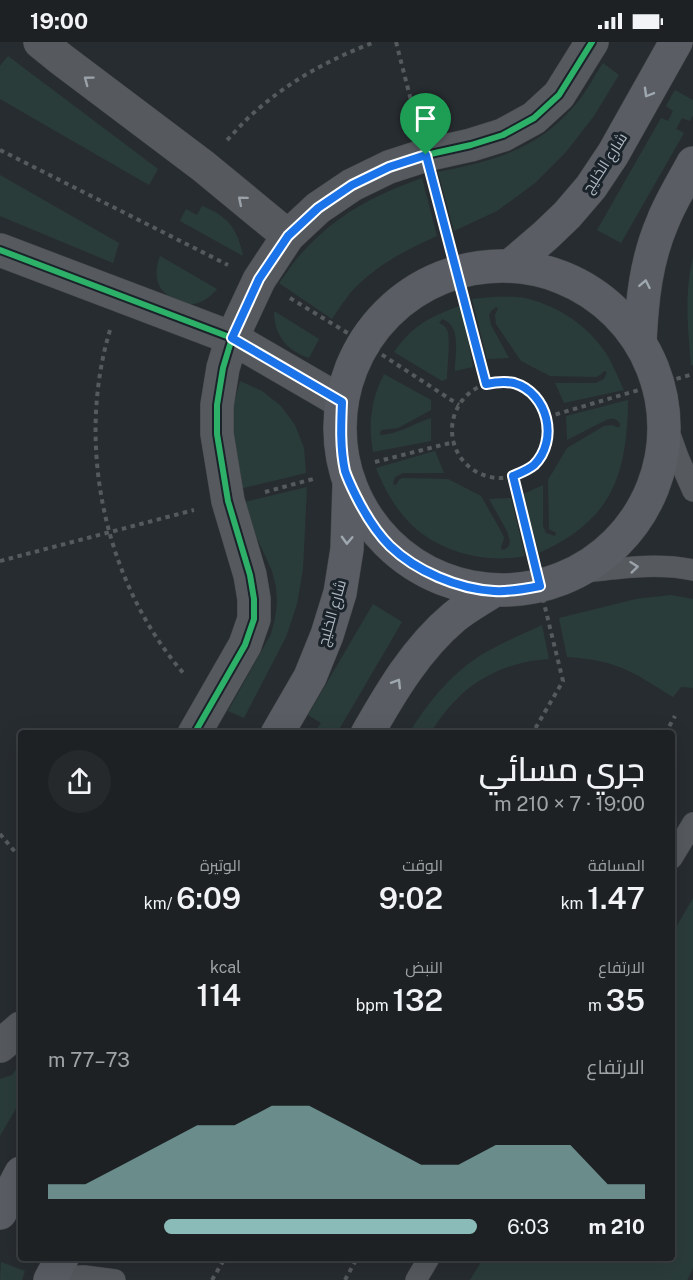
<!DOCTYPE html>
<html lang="ar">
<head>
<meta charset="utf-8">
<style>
  body { margin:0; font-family:"Public Sans",Cairo,sans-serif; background:#25292c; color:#f1f3f6; direction:rtl; height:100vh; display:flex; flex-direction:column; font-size:22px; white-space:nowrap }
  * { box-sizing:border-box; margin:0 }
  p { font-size:20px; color:#a0a3a6 }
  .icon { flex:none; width:33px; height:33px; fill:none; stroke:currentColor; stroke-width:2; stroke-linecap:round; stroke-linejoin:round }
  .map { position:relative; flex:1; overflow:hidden; direction:ltr }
  .details { position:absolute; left:18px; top:688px; width:657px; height:531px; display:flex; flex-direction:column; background:#1d2124; border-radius:6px; box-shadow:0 6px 24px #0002,0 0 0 2px #3b3e41; direction:rtl }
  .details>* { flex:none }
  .pin { position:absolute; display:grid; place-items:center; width:51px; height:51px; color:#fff; margin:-62px -26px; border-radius:50% 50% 50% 0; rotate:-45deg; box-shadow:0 0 6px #0007 }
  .pin .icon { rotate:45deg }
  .round { display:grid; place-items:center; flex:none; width:63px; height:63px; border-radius:32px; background:#25292c }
  .head { display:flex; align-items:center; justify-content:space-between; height:102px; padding:0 30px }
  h1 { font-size:33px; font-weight:600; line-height:45px }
  .figures { display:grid; grid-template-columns:repeat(3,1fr); gap:9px; height:102px; padding:6px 30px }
  .figures div { display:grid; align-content:center }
  .figures b { font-size:30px; font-weight:600 }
  .figures small { font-size:16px; font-weight:400 }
  .figures p { font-size:16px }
  .chart { height:168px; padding:12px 30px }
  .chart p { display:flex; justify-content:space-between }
  .chart svg { width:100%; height:108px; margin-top:6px; fill:#8bbbb9; opacity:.7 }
  ul { padding:0 30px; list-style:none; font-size:20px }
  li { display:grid; grid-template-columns:96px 72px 1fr; align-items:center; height:45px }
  li i { height:15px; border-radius:8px; background:#8bbbb9 }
  .status { display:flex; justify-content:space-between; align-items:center; height:42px; padding:0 30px; background:#1d2124; direction:ltr }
  .status svg { height:16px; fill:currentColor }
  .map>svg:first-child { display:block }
  .green { fill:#2a3c3a }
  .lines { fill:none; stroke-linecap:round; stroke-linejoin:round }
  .service-casing { stroke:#44484b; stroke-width:22 }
  .minor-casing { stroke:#44484b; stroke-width:34 }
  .secondary-casing { stroke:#44484b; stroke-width:34 }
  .path { stroke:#555a5d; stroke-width:4; stroke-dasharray:4.5 4.5; stroke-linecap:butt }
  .service { stroke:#565a5f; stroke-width:21 }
  .minor { stroke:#565a5f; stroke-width:33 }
  .secondary { stroke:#5a5e64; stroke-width:33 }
  .cycleway-casing { stroke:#1b232a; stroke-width:10 }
  .cycleway { stroke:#2db169; stroke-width:6 }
  .oneway { stroke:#9aa1a9 }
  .oneway2 { stroke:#9fa7af }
  .route-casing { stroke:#fff; stroke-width:12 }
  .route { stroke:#1a73e8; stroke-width:8 }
  .labels { text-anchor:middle; stroke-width:6; stroke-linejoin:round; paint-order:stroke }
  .street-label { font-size:15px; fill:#b0b9c2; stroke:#1b232a }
</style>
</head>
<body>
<div class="status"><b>19:00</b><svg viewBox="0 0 49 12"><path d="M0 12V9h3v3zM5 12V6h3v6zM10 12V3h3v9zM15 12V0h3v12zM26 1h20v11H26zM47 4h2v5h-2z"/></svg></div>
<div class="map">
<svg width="693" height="1238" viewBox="0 0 693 1238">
  <rect width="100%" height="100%" fill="#272c30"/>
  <g class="green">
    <polygon points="8,14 158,127 149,143 0,57 0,24"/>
    <path d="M603,21l16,12 -25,41 -28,36 -31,31 -38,28 -43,20 -16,-59c57,-12 100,-22 139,-69 10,-12 17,-27 26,-40z"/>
    <polygon points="675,48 693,58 693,73 690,79 682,76 676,87 684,91 621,201 597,188 661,76 668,79 673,69 666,64"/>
    <polygon points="0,133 119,201 113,221 0,174"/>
    <path d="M422,136l15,58c-32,14 -62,30 -86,56 -7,9 -13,18 -19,27l-53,-36c8,-10 14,-21 23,-30 35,-39 71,-57 120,-75z"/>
    <path d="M202,164c25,9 36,23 41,50l-63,-35 6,-12 11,6z"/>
    <path d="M160,214l57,33c-5,6 -11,11 -19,14 -7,2 -11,1 -18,-2 -22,-7 -28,-23 -20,-45z"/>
    <path d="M693,215v108h-2c-3,-36 -7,-72 2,-108z"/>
    <path d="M492,255c12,0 25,-1 37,2 30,8 59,27 76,53 8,12 13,26 19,38l-60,13 -9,-20h41l8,-4 3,-7 -3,-1 -4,4 -4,2 -46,-1 -29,-15 -25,-37 -1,-9 3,-7 -2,-1 -5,4 -2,4 2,10 18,33 -22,1 -15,-60z"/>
    <path d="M462,263l11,62 -18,4c0,-17 7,-46 -13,-52l-3,4c4,2 6,3 8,7 4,7 0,39 0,49l-5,2 -48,-29c20,-28 36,-35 68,-47z"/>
    <path d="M274,269l45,28 -10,19c-22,-7 -35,-23 -35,-47z"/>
    <path d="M384,332l47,26v10l-33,18 -17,2 -1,5c20,-1 32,-11 51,-17v23l-58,11c-5,-28 -2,-53 11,-78z"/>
    <polygon points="240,339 262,349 281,364 295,383 304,406 306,431 239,447 233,421 233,365"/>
    <path d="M628,358c-1,76 -16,120 -89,153l-18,-58 22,-10v41l3,7 9,3 1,-3 -7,-4v-3l-1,-46 19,-32 37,-22 8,-1 5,2h3v-3c-3,-6 -8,-6 -14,-4l-39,20 -1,-24z"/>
    <path d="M435,409l9,22h-41l-8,4 -2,7 3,1 3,-5 3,-2 46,1 33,17 21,37 2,5 -3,9v2l3,1 5,-4 1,-5 -3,-10 -18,-32 22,-1 14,58c-34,7 -73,-1 -101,-21 -23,-16 -38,-42 -48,-67z"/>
    <polygon points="307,445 303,527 297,562 286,595 244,676 228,669 271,592 275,576 277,561 276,545 272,529 241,461"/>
    <path d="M671,553l22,4v89l-12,-1 -8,10c-19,-11 -37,-25 -59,-32 -15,-5 -31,-7 -47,-8l-8,-39 77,-19z"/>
    <polygon points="373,562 402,580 337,691 328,686 325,691 314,691 321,681 308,673"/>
    <path d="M542,583l7,34c-8,1 -16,1 -23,3 -25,5 -53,19 -70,38 -10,9 -18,22 -26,33h-21c18,-29 40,-57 69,-76 20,-13 43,-22 64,-32z"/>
    <polygon points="693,856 693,1226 687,1238 470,1238 483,1217 672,1216 672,892"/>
    <polygon points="21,1021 21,1058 0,1094 0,1037 12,1033"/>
    <polygon points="1,1220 25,1229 22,1238 0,1238"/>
  </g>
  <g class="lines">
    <defs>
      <g id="service">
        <polyline points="664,376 678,415 693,449"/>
        <path d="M576,531c39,-4 78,-11 117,-3"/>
        <polyline points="672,816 693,781"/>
        <polyline points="52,1235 84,1234 115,1238"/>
        <polyline points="416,1238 429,1216"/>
      </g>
      <g id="minor">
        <polyline points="40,0 61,17 203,124 288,194"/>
        <polyline points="0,208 232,296 342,360"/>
        <polyline points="194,692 245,603 254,577 254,557 250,533 228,459 217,392 217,363 223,326 232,296 259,238 288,194 318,166 352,143 389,125 426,113 471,103 503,93 534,76 559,53 592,0"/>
        <polyline points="0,1004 21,986"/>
      </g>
      <g id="secondary">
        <polyline points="510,224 545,194 567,173 591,145 613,112 676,0"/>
        <circle cx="502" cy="386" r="162"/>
        <path d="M640,300c2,-42 6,-82 23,-121 8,-20 20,-39 30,-58"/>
        <polyline points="277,692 310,635 327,593 340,551 347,507 349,444"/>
        <path d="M367,692c24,-42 49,-85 87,-117 12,-10 27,-18 39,-26"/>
        <polyline points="0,1171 21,1131"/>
        <polyline points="50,1238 62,1216"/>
      </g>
    </defs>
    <use href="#service" class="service-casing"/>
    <use href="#minor" class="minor-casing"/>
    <use href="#secondary" class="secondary-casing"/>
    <g class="path">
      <polyline points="396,0 416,78"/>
      <path d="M227,98c10,-10 19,-21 30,-30 34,-30 75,-52 118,-68"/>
      <polyline points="0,108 228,223"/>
      <polyline points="435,149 486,342"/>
      <polyline points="290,256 364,301 459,363"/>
      <path d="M110,288c-35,116 -5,254 75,345"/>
      <circle cx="500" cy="388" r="48"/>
      <polyline points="547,375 693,332"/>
      <polyline points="375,420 454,400"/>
      <polyline points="513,434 563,639 532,692"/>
      <polyline points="265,450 313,437"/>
      <polyline points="0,519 194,468"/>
      <polyline points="665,692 675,674"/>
      <polyline points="0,792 21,817"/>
      <polyline points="212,1238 225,1216"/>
      <polyline points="345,1238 357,1216"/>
    </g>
    <use href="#service" class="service"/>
    <use href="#minor" class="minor"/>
    <use href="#secondary" class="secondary"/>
    <defs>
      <g id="cycleway">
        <polyline points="0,208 232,296 342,360"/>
        <polyline points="194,692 245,603 254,577 254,557 250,533 228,459 217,392 217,363 223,326 232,296 259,238 288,194 318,166 352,143 389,125 426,113 471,103 503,93 534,76 559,53 592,0"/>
      </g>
    </defs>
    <use href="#cycleway" class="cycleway-casing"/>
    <use href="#cycleway" class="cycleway"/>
  </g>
  <defs><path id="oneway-chevron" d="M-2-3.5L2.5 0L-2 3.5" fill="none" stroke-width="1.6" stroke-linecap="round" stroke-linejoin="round" transform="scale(1.5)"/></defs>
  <g class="oneway">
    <use href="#oneway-chevron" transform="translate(88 38) rotate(-143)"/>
    <use href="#oneway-chevron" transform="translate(242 158) rotate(-140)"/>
    <use href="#oneway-chevron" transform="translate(634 525) rotate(-6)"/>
  </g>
  <g class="oneway2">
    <use href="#oneway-chevron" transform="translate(648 51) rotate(120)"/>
    <use href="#oneway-chevron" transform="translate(645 242) rotate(-79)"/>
    <use href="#oneway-chevron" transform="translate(347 498) rotate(92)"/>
    <use href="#oneway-chevron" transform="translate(397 641) rotate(-58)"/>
  </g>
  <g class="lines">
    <defs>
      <path id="route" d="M426,113l60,229c10,-2 18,-3 28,-1 34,10 45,57 20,82 -6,5 -14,8 -21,11l27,110c-15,3 -31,6 -46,5 -36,-2 -78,-20 -104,-45 -14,-14 -25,-32 -34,-50 -4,-8 -8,-16 -11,-25 -5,-23 -4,-46 -3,-69l-110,-64 27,-59 29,-43 30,-28 34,-23 37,-18z"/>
    </defs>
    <use href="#route" class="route-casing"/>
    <use href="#route" class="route"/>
  </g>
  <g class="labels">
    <g class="street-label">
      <text transform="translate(605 121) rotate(-57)" y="5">شارع الخليج</text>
      <text transform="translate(332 571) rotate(-74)" y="5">شارع الخليج</text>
    </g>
  </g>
</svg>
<div class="pin" style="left:426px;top:113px;background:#1e9e55"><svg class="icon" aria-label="arrive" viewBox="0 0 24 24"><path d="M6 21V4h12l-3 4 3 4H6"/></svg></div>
<section class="details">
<div class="head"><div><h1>جري مسائي</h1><p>19:00 · 7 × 210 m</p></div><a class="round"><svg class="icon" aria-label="share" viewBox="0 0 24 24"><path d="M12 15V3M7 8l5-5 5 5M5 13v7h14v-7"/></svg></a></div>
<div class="figures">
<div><p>المسافة</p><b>1.47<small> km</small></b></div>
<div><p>الوقت</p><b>9:02</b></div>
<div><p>الوتيرة</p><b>6:09<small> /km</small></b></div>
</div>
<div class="figures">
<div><p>الارتفاع</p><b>35<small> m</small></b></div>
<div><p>النبض</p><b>132<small> bpm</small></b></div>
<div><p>kcal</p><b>114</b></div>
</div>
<div class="chart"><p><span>الارتفاع</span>73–77 m</p>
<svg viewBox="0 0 160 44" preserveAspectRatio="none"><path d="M0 44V38L10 38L20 30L30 22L40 14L50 14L60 6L70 6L80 14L90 22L100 30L110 30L120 22L130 22L140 22L150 38L160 38V44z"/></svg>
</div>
<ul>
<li><b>210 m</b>6:03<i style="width:73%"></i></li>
</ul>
</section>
</div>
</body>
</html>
